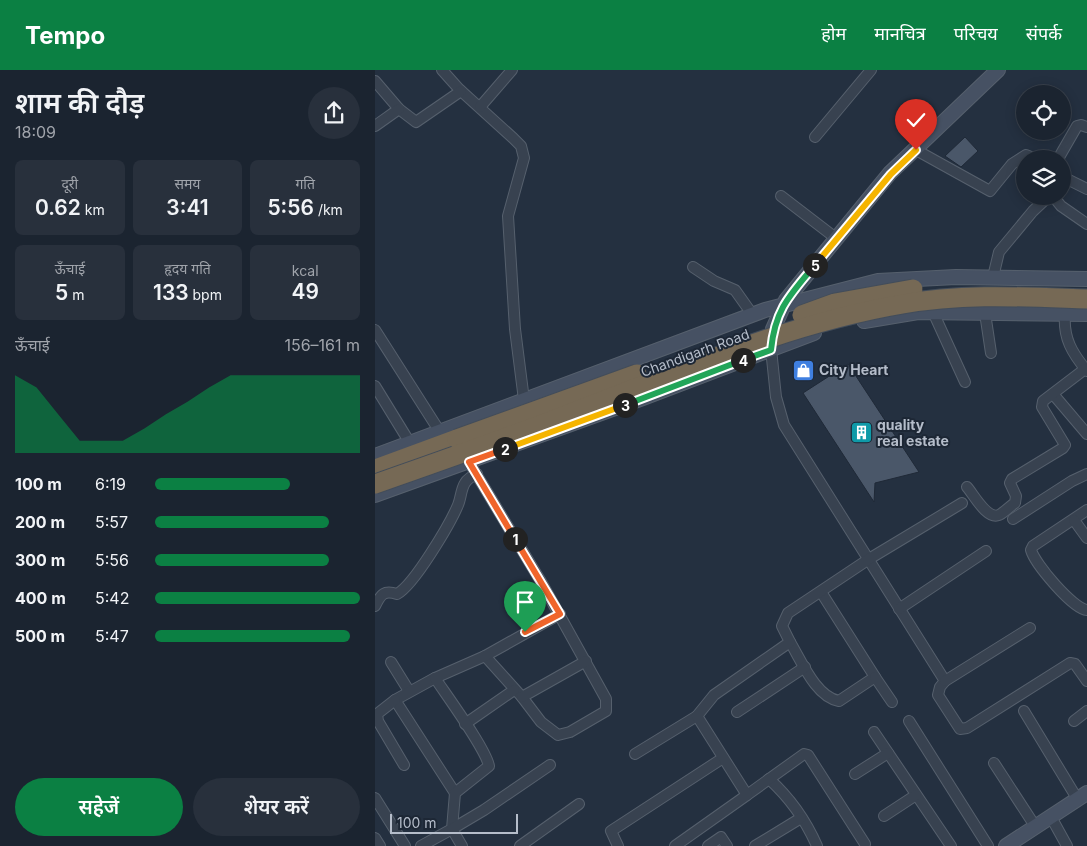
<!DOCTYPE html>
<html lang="hi">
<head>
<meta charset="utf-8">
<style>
  body { margin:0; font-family:Inter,"Noto Sans Devanagari",sans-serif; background:#28303c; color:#f1f3f6; height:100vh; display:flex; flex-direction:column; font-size:19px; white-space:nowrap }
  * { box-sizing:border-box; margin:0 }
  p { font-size:16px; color:#a0a4ab }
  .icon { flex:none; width:28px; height:28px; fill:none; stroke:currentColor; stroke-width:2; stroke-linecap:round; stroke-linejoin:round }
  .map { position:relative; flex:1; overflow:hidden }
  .details { display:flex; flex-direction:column; background:#1b2430; width:375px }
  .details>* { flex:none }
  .buttons { position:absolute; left:641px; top:15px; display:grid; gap:10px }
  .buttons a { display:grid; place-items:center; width:55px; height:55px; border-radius:50%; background:#1b2430; box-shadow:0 2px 12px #0003,0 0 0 1px #39414c; font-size:25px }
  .scale { position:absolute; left:15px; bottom:12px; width:128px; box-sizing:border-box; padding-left:5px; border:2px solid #b5bdca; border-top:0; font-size:14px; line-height:18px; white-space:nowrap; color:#b5bdca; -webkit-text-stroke:4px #1d2735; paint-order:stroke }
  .pin { position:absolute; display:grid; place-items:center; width:42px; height:42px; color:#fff; margin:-51px -21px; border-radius:50% 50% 50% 0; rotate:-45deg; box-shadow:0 0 5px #0007 }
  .pin .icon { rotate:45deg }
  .km { position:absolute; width:25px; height:25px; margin:-12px; border-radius:50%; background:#222; color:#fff; font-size:14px; line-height:25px; text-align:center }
  .round { display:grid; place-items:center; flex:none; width:52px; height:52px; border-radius:26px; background:#28303c }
  .overview { display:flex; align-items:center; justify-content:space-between; height:85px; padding:0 15px }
  h1 { font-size:28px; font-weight:600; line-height:38px }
  .figures { display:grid; grid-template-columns:repeat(3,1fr); gap:8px; height:85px; padding:5px 15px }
  .figures div { display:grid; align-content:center; border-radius:8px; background:#28303c; text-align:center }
  .figures b { font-size:21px; font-weight:600 }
  .figures small { font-size:14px; font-weight:400 }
  .figures p { font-size:14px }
  .chart { height:140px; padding:10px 15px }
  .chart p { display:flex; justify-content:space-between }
  .chart svg { width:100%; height:90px; margin-top:5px; fill:#0b8043; opacity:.7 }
  .cta { display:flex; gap:10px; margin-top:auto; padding:10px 15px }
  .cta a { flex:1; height:58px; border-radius:30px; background:#0b8043; color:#fff; font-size:20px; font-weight:600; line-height:58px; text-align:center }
  .cta a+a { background:#28303c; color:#f1f3f6 }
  ul { padding:0 15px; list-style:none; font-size:16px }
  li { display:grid; grid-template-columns:80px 60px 1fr; align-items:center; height:38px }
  li i { height:12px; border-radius:6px; background:#0b8043 }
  header { display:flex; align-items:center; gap:30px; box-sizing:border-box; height:70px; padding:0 25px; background:#0b8043; color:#fff }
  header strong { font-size:24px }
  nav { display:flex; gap:28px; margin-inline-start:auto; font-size:18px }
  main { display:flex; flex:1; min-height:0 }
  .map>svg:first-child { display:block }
  .building { fill:#4a5769; stroke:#1f2937 }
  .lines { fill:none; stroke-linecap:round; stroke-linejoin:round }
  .street-casing { stroke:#56606d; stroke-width:12 }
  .secondary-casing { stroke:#56606d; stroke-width:16 }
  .highway-casing { stroke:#434d5a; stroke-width:21 }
  .street { stroke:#384250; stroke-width:10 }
  .secondary { stroke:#465163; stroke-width:14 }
  .highway { stroke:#766955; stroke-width:19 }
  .highway-bridge-casing { stroke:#434d5a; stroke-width:21; stroke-linecap:butt }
  .highway-bridge { stroke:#766955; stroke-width:19 }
  .split-1-casing { stroke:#fff; stroke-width:10 }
  .split-2-casing { stroke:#fff; stroke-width:10 }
  .split-3-casing { stroke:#fff; stroke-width:10 }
  .split-4-casing { stroke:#fff; stroke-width:10 }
  .split-5-casing { stroke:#fff; stroke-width:10 }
  .split-6-casing { stroke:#fff; stroke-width:10 }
  .split-1 { stroke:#f0652b; stroke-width:6 }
  .split-2 { stroke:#f0652b; stroke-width:6 }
  .split-3 { stroke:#f5b400; stroke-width:6 }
  .split-4 { stroke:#22a559; stroke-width:6 }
  .split-5 { stroke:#22a559; stroke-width:6 }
  .split-6 { stroke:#f5b400; stroke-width:6 }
  .labels { text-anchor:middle; stroke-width:4; stroke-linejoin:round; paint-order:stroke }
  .street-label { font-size:14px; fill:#b5bdca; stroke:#1d2735 }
  .poi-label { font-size:14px; font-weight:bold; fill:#b5bdca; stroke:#1d2735; text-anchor:start }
</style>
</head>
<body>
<header>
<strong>Tempo</strong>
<nav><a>होम</a><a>मानचित्र</a><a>परिचय</a><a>संपर्क</a></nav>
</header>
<main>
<section class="details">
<div class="overview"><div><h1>शाम की दौड़</h1><p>18:09</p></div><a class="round"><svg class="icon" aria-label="share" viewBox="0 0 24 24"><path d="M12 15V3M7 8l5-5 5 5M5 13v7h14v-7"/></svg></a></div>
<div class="figures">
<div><p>दूरी</p><b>0.62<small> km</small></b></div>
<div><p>समय</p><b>3:41</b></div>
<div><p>गति</p><b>5:56<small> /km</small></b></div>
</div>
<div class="figures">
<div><p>ऊँचाई</p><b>5<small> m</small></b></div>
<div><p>हृदय गति</p><b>133<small> bpm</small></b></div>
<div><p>kcal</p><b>49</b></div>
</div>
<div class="chart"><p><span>ऊँचाई</span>156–161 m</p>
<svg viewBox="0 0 160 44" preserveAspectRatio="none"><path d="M0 44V6L10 12L20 25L30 38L40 38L50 38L60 32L70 25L80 19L90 12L100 6L110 6L120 6L130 6L140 6L150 6L160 6V44z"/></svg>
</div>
<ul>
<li><b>100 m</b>6:19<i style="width:66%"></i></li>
<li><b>200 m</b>5:57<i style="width:85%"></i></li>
<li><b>300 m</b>5:56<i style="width:85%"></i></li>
<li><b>400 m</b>5:42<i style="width:100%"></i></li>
<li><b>500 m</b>5:47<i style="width:95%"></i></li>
</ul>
<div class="cta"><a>सहेजें</a><a>शेयर करें</a></div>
</section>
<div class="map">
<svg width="712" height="776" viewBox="0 0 712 776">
  <rect width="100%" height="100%" fill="#243040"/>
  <g class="building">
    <polygon points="590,67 603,81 586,97 570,86"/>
    <polygon points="473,294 544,402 500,413 499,432 428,323"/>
  </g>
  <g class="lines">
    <defs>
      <g id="street">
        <polyline points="67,0 84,19 138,68 146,76 149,88 133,146 140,259 149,330"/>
        <polyline points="0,11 24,39 41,52 86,21"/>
        <polyline points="105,37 137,0"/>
        <polyline points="0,56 24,39"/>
        <polyline points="440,67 496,0"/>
        <polyline points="541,80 615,121 637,94 651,85 661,89"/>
        <polyline points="683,89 702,56 706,55 712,57"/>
        <polyline points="688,116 694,110 712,119"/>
        <polyline points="406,126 462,169"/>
        <polyline points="678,126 686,136 712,154"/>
        <polyline points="318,197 339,211 360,220 377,244"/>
        <polyline points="618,207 624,182 658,141 674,126"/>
        <polyline points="558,242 590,312"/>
        <polyline points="610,243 616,283"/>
        <path d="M690,244c-2,24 7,39 22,57"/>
        <polyline points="0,260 65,362"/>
        <polyline points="396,279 401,327 409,355 570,611 565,617 563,625 585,659 592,658 695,593 700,594 712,611"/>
        <polyline points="0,316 35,373"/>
        <polyline points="678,324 712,364"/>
        <polyline points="94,392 165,510 231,629 231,641 195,662 183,665 166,652 147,627 110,586"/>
        <path d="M592,417c7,8 20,33 32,28 6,-3 11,-9 16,-12l1,-7 -6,-13 2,-4 51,-31 2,-3 -23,-38 1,-6 42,-32"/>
        <path d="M712,440l-54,36 -2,4c4,14 42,59 56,60"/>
        <polyline points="638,449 697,411 712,404"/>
        <polyline points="699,450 712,468"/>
        <path d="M0,536c6,-12 9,-16 22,-12 17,-9 53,-70 61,-89 3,-7 3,-16 7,-22 3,-5 7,-7 12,-9"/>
        <polyline points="524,539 611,481"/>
        <path d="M415,572c12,20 26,55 49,59l36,-24 -54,-85"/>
        <polyline points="16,592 34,621"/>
        <polyline points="500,607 517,632"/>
        <polyline points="60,608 20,630 80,723"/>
        <polyline points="570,611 655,558"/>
        <polyline points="147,627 211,591"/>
        <polyline points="20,630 2,644 3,651 29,695"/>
        <polyline points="649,641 703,730"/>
        <polyline points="362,642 430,597"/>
        <polyline points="534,651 613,776"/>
        <polyline points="699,651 712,641"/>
        <polyline points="90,654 139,620"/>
        <polyline points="499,662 576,776"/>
        <polyline points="260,684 322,646"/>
        <polyline points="619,693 660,756"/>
        <polyline points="480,704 513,683"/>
        <path d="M394,709c20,18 37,42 48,67"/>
        <polyline points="372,725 429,684 433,685 490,774"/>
        <polyline points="0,728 30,776"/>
        <polyline points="509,746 541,725"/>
        <polyline points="676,747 692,776"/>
        <polyline points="0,768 5,776"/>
        <path d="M46,776l31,-17 3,-36 34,-27c-3,-17 -42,-70 -54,-88l50,-22 75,-42"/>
        <polyline points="87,776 77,759 109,740 175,695"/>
        <polyline points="145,776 204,734"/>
        <polyline points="243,776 236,761 348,688"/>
        <polyline points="300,776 372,725 322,646 339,625 415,572 407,556 413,543 494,489 587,433"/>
        <polyline points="333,776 346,767 352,776"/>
        <polyline points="380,776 426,748"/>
      </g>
      <g id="secondary">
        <polyline points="489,251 543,242 712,244"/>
        <polyline points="396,275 398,259 411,230 515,103 623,0"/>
        <polyline points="0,386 390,240 503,211 581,207 712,209"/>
        <polyline points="0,425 268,328 439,263"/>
        <polyline points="631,776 712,723"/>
      </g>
      <polyline id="highway" points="0,399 82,369"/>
    </defs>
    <use href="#street" class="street-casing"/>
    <use href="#secondary" class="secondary-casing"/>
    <use href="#highway" class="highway-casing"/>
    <use href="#street" class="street"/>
    <use href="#secondary" class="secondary"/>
    <use href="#highway" class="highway"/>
    <defs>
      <g id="highway-bridge">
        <polyline points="427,245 460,233 538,219"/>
        <polyline points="82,369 262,304"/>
        <path d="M0,414c63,-22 126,-44 188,-68 112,-42 221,-92 340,-112 60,-11 123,-7 184,-5"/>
      </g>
    </defs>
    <use href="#highway-bridge" class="highway-bridge-casing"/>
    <use href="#highway-bridge" class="highway-bridge"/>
  </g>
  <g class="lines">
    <defs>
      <polyline id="split-1" points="140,469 185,544 150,562"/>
      <polyline id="split-2" points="130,379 94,392 140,469"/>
      <polyline id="split-3" points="130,379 250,335"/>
      <polyline id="split-4" points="250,335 368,290"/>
      <path id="split-5" d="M368,290l28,-10c4,-41 19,-55 44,-85"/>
      <polyline id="split-6" points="440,195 516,104 541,80"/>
    </defs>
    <use href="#split-1" class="split-1-casing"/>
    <use href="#split-2" class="split-2-casing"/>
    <use href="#split-3" class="split-3-casing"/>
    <use href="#split-4" class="split-4-casing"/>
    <use href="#split-5" class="split-5-casing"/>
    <use href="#split-6" class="split-6-casing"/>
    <use href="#split-1" class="split-1"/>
    <use href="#split-2" class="split-2"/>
    <use href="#split-3" class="split-3"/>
    <use href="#split-4" class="split-4"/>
    <use href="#split-5" class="split-5"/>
    <use href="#split-6" class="split-6"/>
  </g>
  <defs>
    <symbol id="shop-square" viewBox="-11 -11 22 22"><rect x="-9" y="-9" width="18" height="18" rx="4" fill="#3f7fe0" stroke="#1d2735"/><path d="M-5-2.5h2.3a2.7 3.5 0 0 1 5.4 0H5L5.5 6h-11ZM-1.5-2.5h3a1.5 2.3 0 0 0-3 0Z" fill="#fff"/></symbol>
    <symbol id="building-square" viewBox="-11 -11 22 22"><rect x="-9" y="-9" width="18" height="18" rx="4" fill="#0f9aa8" stroke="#1d2735"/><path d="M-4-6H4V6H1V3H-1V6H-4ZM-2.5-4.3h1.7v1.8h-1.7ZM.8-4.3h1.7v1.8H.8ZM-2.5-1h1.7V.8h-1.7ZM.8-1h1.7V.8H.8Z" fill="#fff"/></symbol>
  </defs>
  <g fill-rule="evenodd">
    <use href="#shop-square" x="416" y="288" width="25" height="25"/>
    <use href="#building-square" x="474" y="350" width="25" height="25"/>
  </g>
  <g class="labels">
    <g class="street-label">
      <text transform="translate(320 283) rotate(-20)" y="5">Chandigarh Road</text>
    </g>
    <g class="poi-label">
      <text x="444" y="305">City Heart</text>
      <text x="502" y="360">quality<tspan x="502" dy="16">real estate</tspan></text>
    </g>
  </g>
</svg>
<div class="buttons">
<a><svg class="icon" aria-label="locate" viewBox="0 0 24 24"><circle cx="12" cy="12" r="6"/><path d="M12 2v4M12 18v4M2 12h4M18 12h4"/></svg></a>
<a><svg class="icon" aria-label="layers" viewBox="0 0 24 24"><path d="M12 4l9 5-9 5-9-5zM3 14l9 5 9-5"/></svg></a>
</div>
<div class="scale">100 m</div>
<div class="pin" style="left:150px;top:562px;background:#1e9e55"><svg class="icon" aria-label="arrive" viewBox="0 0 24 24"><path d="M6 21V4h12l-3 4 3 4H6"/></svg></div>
<div class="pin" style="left:541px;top:80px;background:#d93025"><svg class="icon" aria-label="check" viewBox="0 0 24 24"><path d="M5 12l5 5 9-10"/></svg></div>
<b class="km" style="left:140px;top:469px">1</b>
<b class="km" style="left:130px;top:379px">2</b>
<b class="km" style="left:250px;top:335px">3</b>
<b class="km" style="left:368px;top:290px">4</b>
<b class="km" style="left:440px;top:195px">5</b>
</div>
</main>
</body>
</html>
